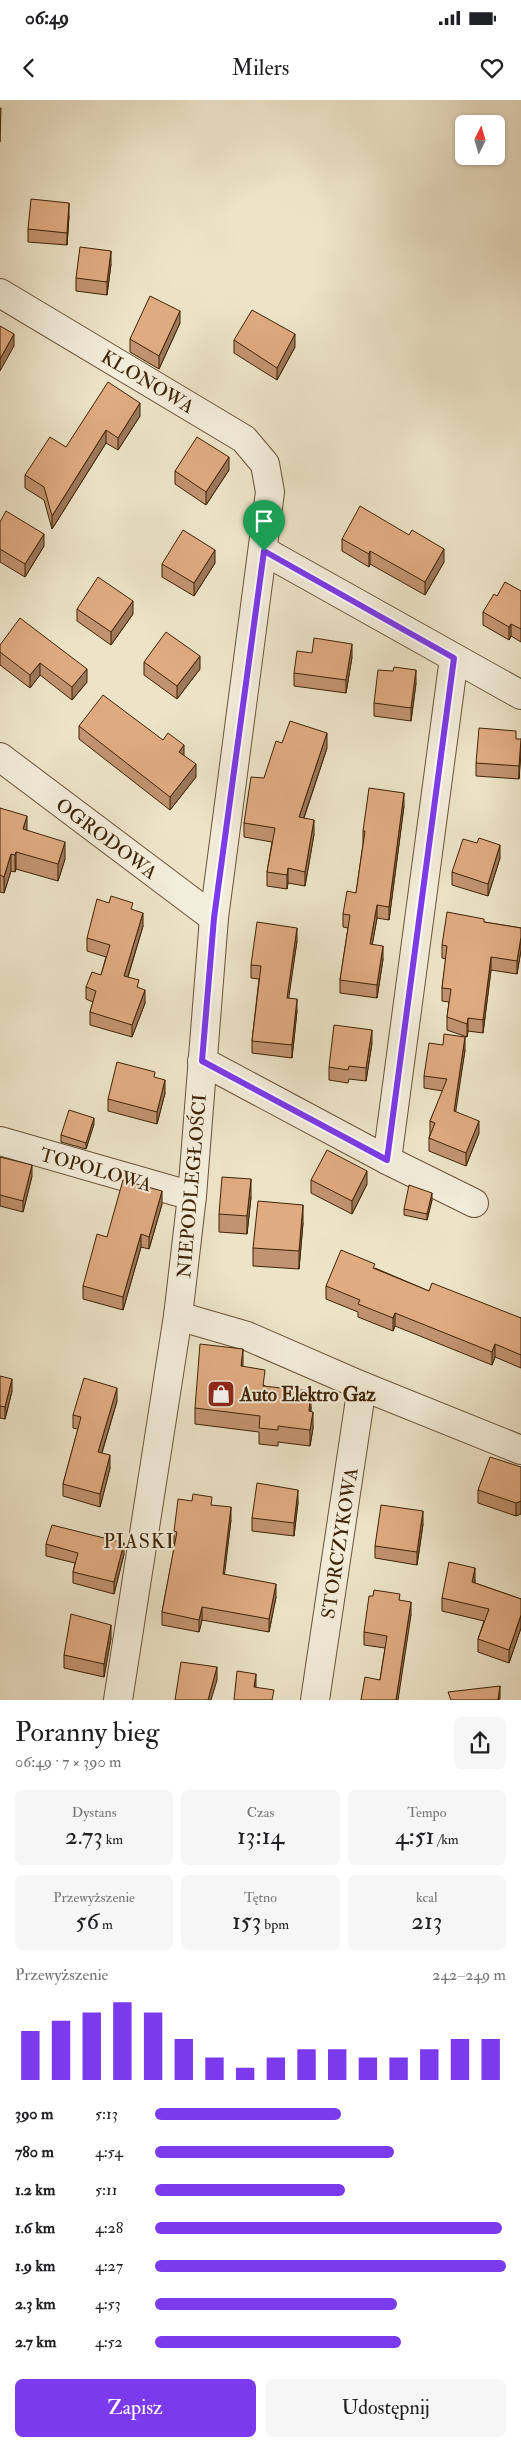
<!DOCTYPE html>
<html lang="pl">
<head>
<meta charset="utf-8">
<style>
  body { margin:0; font-family:"IM FELL Double Pica",serif; background:#f6f6f6; color:#202124; height:100vh; display:flex; flex-direction:column; font-size:19px; white-space:nowrap }
  * { box-sizing:border-box; margin:0 }
  p { font-size:16px; color:#757577 }
  .icon { flex:none; width:28px; height:28px; fill:none; stroke:currentColor; stroke-width:2; stroke-linecap:round; stroke-linejoin:round }
  .map { position:relative; height:1600px; overflow:hidden }
  .panel { display:flex; flex-direction:column; background:#fff; flex:1 }
  .panel>* { flex:none }
  .needle { width:32px; rotate:5deg }
  .controls { position:absolute; left:455px; top:15px; display:grid; gap:10px }
  .controls a { display:grid; place-items:center; width:50px; height:50px; border-radius:8px; background:#fff; box-shadow:0 1px 4px #0004; font-size:25px }
  .pin { position:absolute; display:grid; place-items:center; width:42px; height:42px; color:#fff; margin:-51px -21px; border-radius:50% 50% 50% 0; rotate:-45deg; box-shadow:0 0 5px #0007 }
  .pin .icon { rotate:45deg }
  .round { display:grid; place-items:center; flex:none; width:52px; height:52px; border-radius:8px; background:#f6f6f6 }
  .overview { display:flex; align-items:center; justify-content:space-between; height:85px; padding:0 15px }
  h1 { font-size:28px; font-weight:600; line-height:38px }
  .stats { display:grid; grid-template-columns:repeat(3,1fr); gap:8px; height:85px; padding:5px 15px }
  .stats div { display:grid; align-content:center; border-radius:8px; background:#f6f6f6; text-align:center }
  .stats b { font-size:25px; font-weight:600 }
  .stats small { font-size:14px; font-weight:400 }
  .stats p { font-size:14px }
  .chart { height:140px; padding:10px 15px }
  .chart p { display:flex; justify-content:space-between }
  .chart svg { width:100%; height:90px; margin-top:5px; stroke:#7c3aed; stroke-width:6 }
  .cta { display:flex; gap:10px; margin-top:auto; padding:10px 15px }
  .cta a { flex:1; height:58px; border-radius:8px; background:#7c3aed; color:#fff; font-size:20px; font-weight:600; line-height:58px; text-align:center }
  .cta a+a { background:#f6f6f6; color:#202124 }
  ul { padding:0 15px; list-style:none; font-size:16px }
  li { display:grid; grid-template-columns:80px 60px 1fr; align-items:center; height:38px }
  li i { height:12px; border-radius:6px; background:#7c3aed }
  .status { display:flex; justify-content:space-between; align-items:center; height:35px; padding:0 25px; background:#fff; direction:ltr }
  .status svg { height:14px; fill:currentColor }
  header { display:flex; justify-content:space-between; align-items:center; height:65px; padding:0 15px; background:#fff; font-size:22px; font-weight:600 }
  .map>svg:first-child { display:block }
  .lines { fill:none; stroke-linecap:round; stroke-linejoin:round }
  .minor-casing { stroke:#6a5336; stroke-width:30 }
  .minor { stroke:#f3eddb; stroke-width:28 }
  .wall { fill:#c29370; stroke:#3f2305 }
  .shaded-wall { fill:#9e785b; stroke:#3f2305 }
  .building { fill:#e1ab82; stroke:#3f2305 }
  .route-casing { stroke:#fff; stroke-width:10 }
  .route { stroke:#7c3aed; stroke-width:6 }
  .labels { text-anchor:middle; stroke-width:4; stroke-linejoin:round; paint-order:stroke }
  .street-label { font-size:19px; fill:#3f2305; stroke:#f3eddb }
  .poi-label { font-size:19px; font-weight:bold; fill:#3f2305; stroke:#f3eddb; text-anchor:start }
  .neighbourhood-label { font-size:20px; letter-spacing:1px; fill:#3f2305; stroke:#f3eddb }
</style>
</head>
<body>
<div class="status"><b>06:49</b><svg viewBox="0 0 49 12"><path d="M0 12V9h3v3zM5 12V6h3v6zM10 12V3h3v9zM15 12V0h3v12zM26 1h20v11H26zM47 4h2v5h-2z"/></svg></div>
<header><svg class="icon" aria-label="back" viewBox="0 0 24 24"><path d="M15 5l-7 7 7 7"/></svg>Milers<svg class="icon" aria-label="heart" viewBox="0 0 24 24"><path d="M12 20l-8-8c-3-5 5-10 8-4 3-6 11-1 8 4z"/></svg></header>
<div class="map">
<svg width="521" height="1600" viewBox="0 0 521 1600">
  <rect width="100%" height="100%" fill="#ede4c8"/>
  <filter id="stains"><feTurbulence type="fractalNoise" baseFrequency=".004" numOctaves="4"/><feColorMatrix values="0 0 0 0 .2 0 0 0 0 .09 0 0 0 0 .02 0 0 0 .5 -.17"/></filter>
  <radialGradient id="worn" r=".72"><stop offset=".6" stop-color="#630" stop-opacity="0"/><stop offset="1" stop-color="#630" stop-opacity=".3"/></radialGradient>
  <g class="lines">
    <defs>
      <g id="minor">
        <polyline points="0,193 244,339 265,364 270,392 214,818 192,1096 178,1216 118,1600"/>
        <polyline points="264,451 521,595"/>
        <polyline points="0,657 214,818"/>
        <polyline points="202,961 387,1060 454,558"/>
        <polyline points="0,1041 192,1096"/>
        <polyline points="387,1060 474,1103"/>
        <polyline points="178,1216 247,1236 362,1286 521,1350"/>
        <polyline points="315,1600 362,1286"/>
      </g>
    </defs>
    <use href="#minor" class="minor-casing"/>
    <use href="#minor" class="minor"/>
  </g>
  <g class="wall">
    <polygon points="69,116 67,145 28,142 28,129"/>
    <polygon points="111,164 107,195 76,191 76,178"/>
    <polygon points="180,223 159,269 130,252 130,239"/>
    <polygon points="234,240 295,247 277,280 234,253"/>
    <polygon points="140,316 118,350 106,343 52,429 44,400 25,388 25,375 66,347"/>
    <polygon points="229,370 206,405 175,384 175,371"/>
    <polygon points="0,422 44,446 25,477 0,462"/>
    <polygon points="342,439 444,462 425,495 370,464 369,467 342,451"/>
    <polygon points="215,463 194,496 162,477 162,464"/>
    <polygon points="521,491 521,542 511,536 509,540 483,525 483,512 497,496"/>
    <polygon points="77,509 133,514 111,545 77,521"/>
    <polygon points="0,545 87,582 72,600 40,575 30,588 0,565"/>
    <polygon points="352,557 346,593 294,586 294,573"/>
    <polygon points="144,562 200,569 177,599 144,575"/>
    <polygon points="416,583 411,621 374,616 374,603"/>
    <polygon points="79,626 196,677 170,710 79,639"/>
    <polygon points="521,639 519,679 476,676 476,663"/>
    <polygon points="282,643 327,648 304,718 314,734 305,786 288,783 287,789 267,786 267,772 272,742 244,737 244,723 264,678"/>
    <polygon points="404,706 389,820 377,818 372,845 383,859 377,898 340,893 340,880 348,828 343,827 343,814 356,793 363,744 363,731"/>
    <polygon points="0,708 27,730 65,759 58,781 16,769 15,772 11,771 4,793 0,792"/>
    <polygon points="500,758 488,796 452,785 452,772"/>
    <polygon points="133,810 143,826 128,877 139,888 145,903 132,937 90,925 90,912 93,902 86,899 86,887 101,875 106,857 87,851 87,838"/>
    <polygon points="484,822 521,828 521,850 517,874 491,870 483,933 468,931 467,937 447,930 447,917 449,902 442,901 442,888 446,859 442,858 442,845"/>
    <polygon points="297,841 288,898 297,911 292,958 252,953 252,941 259,879 251,878 251,865"/>
    <polygon points="372,943 366,981 349,979 348,983 329,980 329,967"/>
    <polygon points="465,950 455,1011 479,1033 466,1066 429,1051 429,1038 430,1034 430,1021 443,991 424,988 424,976"/>
    <polygon points="155,978 165,993 157,1024 108,1011 108,999"/>
    <polygon points="94,1024 86,1049 61,1042 61,1035"/>
    <polygon points="0,1057 32,1076 23,1112 0,1106"/>
    <polygon points="311,1080 367,1084 352,1114 311,1093"/>
    <polygon points="251,1097 247,1134 219,1132 219,1114"/>
    <polygon points="432,1100 427,1120 404,1115 404,1109"/>
    <polygon points="162,1104 149,1149 141,1147 123,1210 83,1199 83,1186 107,1137"/>
    <polygon points="303,1123 299,1169 253,1166 253,1148"/>
    <polygon points="375,1168 429,1191 521,1218 521,1268 495,1257 492,1265 395,1226 393,1231 358,1217 358,1212 326,1199 326,1186"/>
    <polygon points="242,1267 265,1286 311,1307 311,1312 313,1328 310,1346 278,1342 278,1346 259,1344 259,1332 195,1324 195,1308"/>
    <polygon points="0,1276 12,1291 5,1319 0,1318"/>
    <polygon points="117,1301 102,1353 110,1368 100,1407 63,1396 63,1384 78,1329 73,1328 73,1315"/>
    <polygon points="521,1367 516,1416 478,1403 478,1390"/>
    <polygon points="298,1402 294,1436 252,1431 252,1418"/>
    <polygon points="212,1405 231,1420 224,1474 276,1497 269,1532 202,1520 199,1532 162,1525 162,1512 175,1444 174,1444 174,1431"/>
    <polygon points="423,1424 417,1465 375,1458 375,1446"/>
    <polygon points="46,1444 124,1454 114,1494 73,1483 73,1472 75,1463 46,1456"/>
    <polygon points="475,1480 475,1483 521,1499 521,1528 509,1563 478,1552 478,1539 484,1521 442,1511 442,1498"/>
    <polygon points="400,1500 411,1515 380,1580 385,1548 364,1545 364,1532"/>
    <polygon points="111,1538 104,1577 64,1568 64,1555"/>
  </g>
  <g class="shaded-wall">
    <polygon points="69,103 69,116 67,145 67,133"/>
    <polygon points="111,151 111,164 107,195 107,182"/>
    <polygon points="180,211 180,223 159,269 159,256"/>
    <polygon points="14,234 14,246 0,271 0,259"/>
    <polygon points="295,234 295,247 277,280 277,268"/>
    <polygon points="140,303 140,316 118,350 118,338"/>
    <polygon points="106,330 106,343 52,429 52,416"/>
    <polygon points="229,357 229,370 206,405 206,392"/>
    <polygon points="44,434 44,446 25,477 25,464"/>
    <polygon points="444,449 444,462 425,495 425,482"/>
    <polygon points="215,450 215,463 194,496 194,483"/>
    <polygon points="370,451 370,464 369,467 369,454"/>
    <polygon points="133,501 133,514 111,545 111,532"/>
    <polygon points="511,524 511,536 509,540 509,527"/>
    <polygon points="352,544 352,557 346,593 346,580"/>
    <polygon points="200,556 200,569 177,599 177,586"/>
    <polygon points="40,563 40,575 30,588 30,575"/>
    <polygon points="87,569 87,582 72,600 72,587"/>
    <polygon points="416,570 416,583 411,621 411,608"/>
    <polygon points="327,633 327,648 299,732 299,717"/>
    <polygon points="521,641 521,654 519,679 519,666"/>
    <polygon points="184,645 184,658 179,652"/>
    <polygon points="196,664 196,677 170,710 170,697"/>
    <polygon points="404,693 404,706 389,820 389,807"/>
    <polygon points="27,716 27,733 23,729"/>
    <polygon points="314,720 314,734 305,786 305,772"/>
    <polygon points="65,742 65,759 58,781 58,764"/>
    <polygon points="500,745 500,758 488,796 488,784"/>
    <polygon points="16,752 16,769 15,772 15,755"/>
    <polygon points="11,754 11,771 4,793 4,777"/>
    <polygon points="288,768 288,783 287,789 287,775"/>
    <polygon points="377,805 377,818 370,857 370,844"/>
    <polygon points="143,813 143,826 124,889 124,876"/>
    <polygon points="297,828 297,841 287,910 287,898"/>
    <polygon points="521,837 521,850 517,874 517,861"/>
    <polygon points="383,846 383,859 377,898 377,885"/>
    <polygon points="491,857 491,870 483,933 483,920"/>
    <polygon points="145,890 145,903 132,937 132,925"/>
    <polygon points="297,899 297,911 292,958 292,945"/>
    <polygon points="468,918 468,931 467,937 467,924"/>
    <polygon points="372,930 372,943 366,981 366,968"/>
    <polygon points="465,937 465,950 454,1023 454,1011"/>
    <polygon points="165,980 165,993 157,1024 157,1012"/>
    <polygon points="94,1018 94,1024 86,1049 86,1043"/>
    <polygon points="479,1021 479,1033 466,1066 466,1053"/>
    <polygon points="32,1065 32,1076 23,1112 23,1101"/>
    <polygon points="367,1071 367,1084 352,1114 352,1101"/>
    <polygon points="251,1079 251,1097 247,1134 247,1116"/>
    <polygon points="162,1091 162,1104 149,1149 149,1137"/>
    <polygon points="432,1093 432,1100 427,1120 427,1114"/>
    <polygon points="303,1105 303,1123 299,1169 299,1151"/>
    <polygon points="141,1134 141,1147 123,1210 123,1197"/>
    <polygon points="395,1213 395,1226 393,1231 393,1218"/>
    <polygon points="495,1244 495,1257 492,1265 492,1252"/>
    <polygon points="243,1249 243,1265 241,1282 241,1266"/>
    <polygon points="12,1279 12,1291 5,1319 5,1307"/>
    <polygon points="117,1288 117,1301 98,1365 98,1352"/>
    <polygon points="311,1291 311,1307 309,1327 309,1311"/>
    <polygon points="313,1312 313,1328 310,1346 310,1330"/>
    <polygon points="110,1355 110,1368 100,1407 100,1394"/>
    <polygon points="298,1390 298,1402 294,1436 294,1423"/>
    <polygon points="521,1401 521,1414 516,1416 516,1403"/>
    <polygon points="231,1407 231,1420 223,1487 223,1474"/>
    <polygon points="423,1411 423,1424 417,1465 417,1452"/>
    <polygon points="124,1443 124,1454 114,1494 114,1482"/>
    <polygon points="475,1468 475,1480 472,1494 472,1482"/>
    <polygon points="276,1484 276,1497 269,1532 269,1519"/>
    <polygon points="411,1502 411,1515 398,1600 396,1600"/>
    <polygon points="202,1507 202,1520 199,1532 199,1520"/>
    <polygon points="521,1515 521,1528 509,1563 509,1550"/>
    <polygon points="111,1525 111,1538 104,1577 104,1564"/>
    <polygon points="217,1567 217,1580 211,1600 208,1600"/>
    <polygon points="256,1574 256,1587 254,1600 254,1587"/>
    <polygon points="500,1586 500,1599 498,1600"/>
  </g>
  <g class="building">
    <polygon points="0,8 1,8 0,42"/>
    <polygon points="31,99 69,103 67,133 28,129"/>
    <polygon points="80,147 111,151 107,182 76,178"/>
    <polygon points="150,196 180,211 159,256 130,239"/>
    <polygon points="252,210 295,234 277,268 234,240"/>
    <polygon points="0,226 14,234 0,259"/>
    <polygon points="108,282 140,303 118,338 106,330 52,416 44,387 25,375 50,337 66,347"/>
    <polygon points="197,337 229,357 206,392 175,371"/>
    <polygon points="360,406 409,435 412,430 444,449 425,482 370,451 369,454 342,439"/>
    <polygon points="6,411 44,434 25,464 0,449 0,422"/>
    <polygon points="183,430 215,450 194,483 162,464"/>
    <polygon points="98,477 133,501 111,532 77,509"/>
    <polygon points="505,482 521,491 521,529 511,524 509,527 483,512 494,494 497,496"/>
    <polygon points="20,518 87,569 72,587 40,563 30,575 0,552 0,545"/>
    <polygon points="166,532 200,556 177,586 144,562"/>
    <polygon points="314,538 352,544 346,580 294,573 297,551 312,553"/>
    <polygon points="394,567 416,570 411,608 374,603 378,570 393,571"/>
    <polygon points="103,595 163,640 168,633 184,645 179,652 196,664 170,697 79,626"/>
    <polygon points="290,621 327,633 299,717 314,720 305,772 288,768 287,775 267,772 275,728 244,723 251,677 264,678 276,641 282,643"/>
    <polygon points="479,628 516,631 516,639 521,639 519,666 476,663"/>
    <polygon points="369,688 404,693 389,807 377,805 370,844 383,846 377,885 340,880 350,815 343,814 347,791 356,793 365,731 363,731"/>
    <polygon points="0,708 27,716 23,729 65,742 58,764 16,752 15,755 11,754 4,777 0,775"/>
    <polygon points="479,738 500,745 488,784 452,772 463,739 477,743"/>
    <polygon points="111,796 133,803 131,809 143,813 124,876 139,880 137,887 145,890 132,925 90,912 96,891 86,887 92,872 101,875 110,845 87,838 97,799 109,803"/>
    <polygon points="447,812 484,819 484,822 521,828 521,837 517,861 491,857 483,920 468,918 467,924 447,917 451,889 442,888 447,846 442,845"/>
    <polygon points="257,822 297,828 287,898 297,899 292,945 252,941 261,866 251,865"/>
    <polygon points="334,925 372,930 366,968 349,966 348,970 329,967"/>
    <polygon points="444,934 465,937 454,1011 479,1021 466,1053 429,1038 435,1023 430,1021 447,979 424,976 429,943 443,945"/>
    <polygon points="117,962 155,972 154,977 165,980 157,1012 108,999"/>
    <polygon points="69,1010 94,1018 86,1043 61,1035"/>
    <polygon points="327,1050 367,1071 352,1101 311,1080"/>
    <polygon points="0,1057 32,1065 23,1101 0,1095"/>
    <polygon points="222,1077 251,1079 247,1116 219,1114"/>
    <polygon points="123,1080 162,1091 149,1137 141,1134 123,1197 83,1186 97,1134 107,1137"/>
    <polygon points="409,1085 432,1093 427,1114 404,1109"/>
    <polygon points="258,1101 303,1105 299,1151 253,1148"/>
    <polygon points="341,1150 375,1164 373,1168 429,1191 432,1183 521,1218 521,1255 495,1244 492,1252 395,1213 393,1218 358,1204 360,1200 326,1186"/>
    <polygon points="200,1244 243,1249 241,1266 265,1270 263,1286 311,1291 309,1311 313,1312 310,1330 278,1326 278,1330 259,1328 260,1316 195,1308"/>
    <polygon points="0,1276 12,1279 5,1307 0,1306"/>
    <polygon points="84,1278 117,1288 98,1352 110,1355 100,1394 63,1384 81,1317 73,1315"/>
    <polygon points="490,1357 521,1367 521,1401 516,1403 478,1390"/>
    <polygon points="257,1383 298,1390 294,1423 252,1418"/>
    <polygon points="193,1394 212,1397 211,1405 231,1407 223,1474 276,1484 269,1519 202,1507 199,1520 162,1512 177,1432 174,1431 178,1399 192,1401"/>
    <polygon points="381,1405 423,1411 417,1452 375,1446"/>
    <polygon points="52,1425 124,1443 114,1482 73,1472 78,1453 46,1444"/>
    <polygon points="449,1462 475,1468 472,1482 521,1499 521,1515 509,1550 478,1539 489,1509 442,1498"/>
    <polygon points="374,1490 400,1494 399,1500 411,1502 396,1600 361,1600 365,1577 380,1580 387,1536 364,1532 369,1496 373,1496"/>
    <polygon points="71,1514 111,1525 104,1564 64,1555"/>
    <polygon points="181,1562 217,1567 208,1600 175,1600"/>
    <polygon points="237,1571 256,1574 254,1587 274,1590 272,1600 234,1600"/>
    <polygon points="500,1586 498,1600 451,1600 448,1592"/>
  </g>
  <g class="lines">
    <defs>
      <polygon id="route" points="264,451 454,558 387,1060 202,961 214,818"/>
    </defs>
    <use href="#route" class="route-casing"/>
    <use href="#route" class="route"/>
  </g>
  <defs>
    <symbol id="shop-square" viewBox="-11 -11 22 22"><rect x="-9" y="-9" width="18" height="18" rx="4" fill="#8f2418" stroke="#f3eddb"/><path d="M-5-2.5h2.3a2.7 3.5 0 0 1 5.4 0H5L5.5 6h-11ZM-1.5-2.5h3a1.5 2.3 0 0 0-3 0Z" fill="#fff"/></symbol>
  </defs>
  <g fill-rule="evenodd">
    <use href="#shop-square" x="205" y="1278" width="32" height="32"/>
  </g>
  <g class="labels">
    <g class="street-label">
      <text transform="translate(148 281) rotate(31)" y="7">KLONOWA</text>
      <text transform="translate(107 738) rotate(37)" y="7">OGRODOWA</text>
      <text transform="translate(96 1069) rotate(16)" y="7">TOPOLOWA</text>
      <text transform="translate(191 1086) rotate(-85)" y="7">NIEPODLEGŁOŚCI</text>
      <text transform="translate(339 1443) rotate(-81)" y="7">STORCZYKOWA</text>
    </g>
    <g class="poi-label">
      <text x="240" y="1301">Auto Elektro Gaz</text>
    </g>
    <g class="neighbourhood-label">
      <text x="139" y="1448">PIASKI</text>
    </g>
  </g>
  <rect width="100%" height="100%" filter="url(#stains)"/>
  <rect width="100%" height="100%" fill="url(#worn)"/>
</svg>
<div class="controls">
<a><svg class="needle" viewBox="-14 -14 28 28"><path d="M0-13l5 13h-10z" fill="#e53935"/><path d="M0 13l5-13h-10z" fill="#757577"/></svg></a>
</div>
<div class="pin" style="left:264px;top:451px;background:#1e9e55"><svg class="icon" aria-label="arrive" viewBox="0 0 24 24"><path d="M6 21V4h12l-3 4 3 4H6"/></svg></div>
</div>
<section class="panel">
<div class="overview"><div><h1>Poranny bieg</h1><p>06:49 · 7 × 390 m</p></div><a class="round"><svg class="icon" aria-label="share" viewBox="0 0 24 24"><path d="M12 15V3M7 8l5-5 5 5M5 13v7h14v-7"/></svg></a></div>
<div class="stats">
<div><p>Dystans</p><b>2.73<small> km</small></b></div>
<div><p>Czas</p><b>13:14</b></div>
<div><p>Tempo</p><b>4:51<small> /km</small></b></div>
</div>
<div class="stats">
<div><p>Przewyższenie</p><b>56<small> m</small></b></div>
<div><p>Tętno</p><b>153<small> bpm</small></b></div>
<div><p>kcal</p><b>213</b></div>
</div>
<div class="chart"><p><span>Przewyższenie</span>242–249 m</p>
<svg viewBox="0 0 160 44" preserveAspectRatio="none"><path d="M5 44V20M15 44V15M25 44V11M35 44V6M45 44V11M55 44V24M65 44V33M75 44V38M85 44V33M95 44V29M105 44V29M115 44V33M125 44V33M135 44V29M145 44V24M155 44V24"/></svg>
</div>
<ul>
<li><b>390 m</b>5:13<i style="width:53%"></i></li>
<li><b>780 m</b>4:54<i style="width:68%"></i></li>
<li><b>1.2 km</b>5:11<i style="width:54%"></i></li>
<li><b>1.6 km</b>4:28<i style="width:99%"></i></li>
<li><b>1.9 km</b>4:27<i style="width:100%"></i></li>
<li><b>2.3 km</b>4:53<i style="width:69%"></i></li>
<li><b>2.7 km</b>4:52<i style="width:70%"></i></li>
</ul>
<div class="cta"><a>Zapisz</a><a>Udostępnij</a></div>
</section>
</body>
</html>
